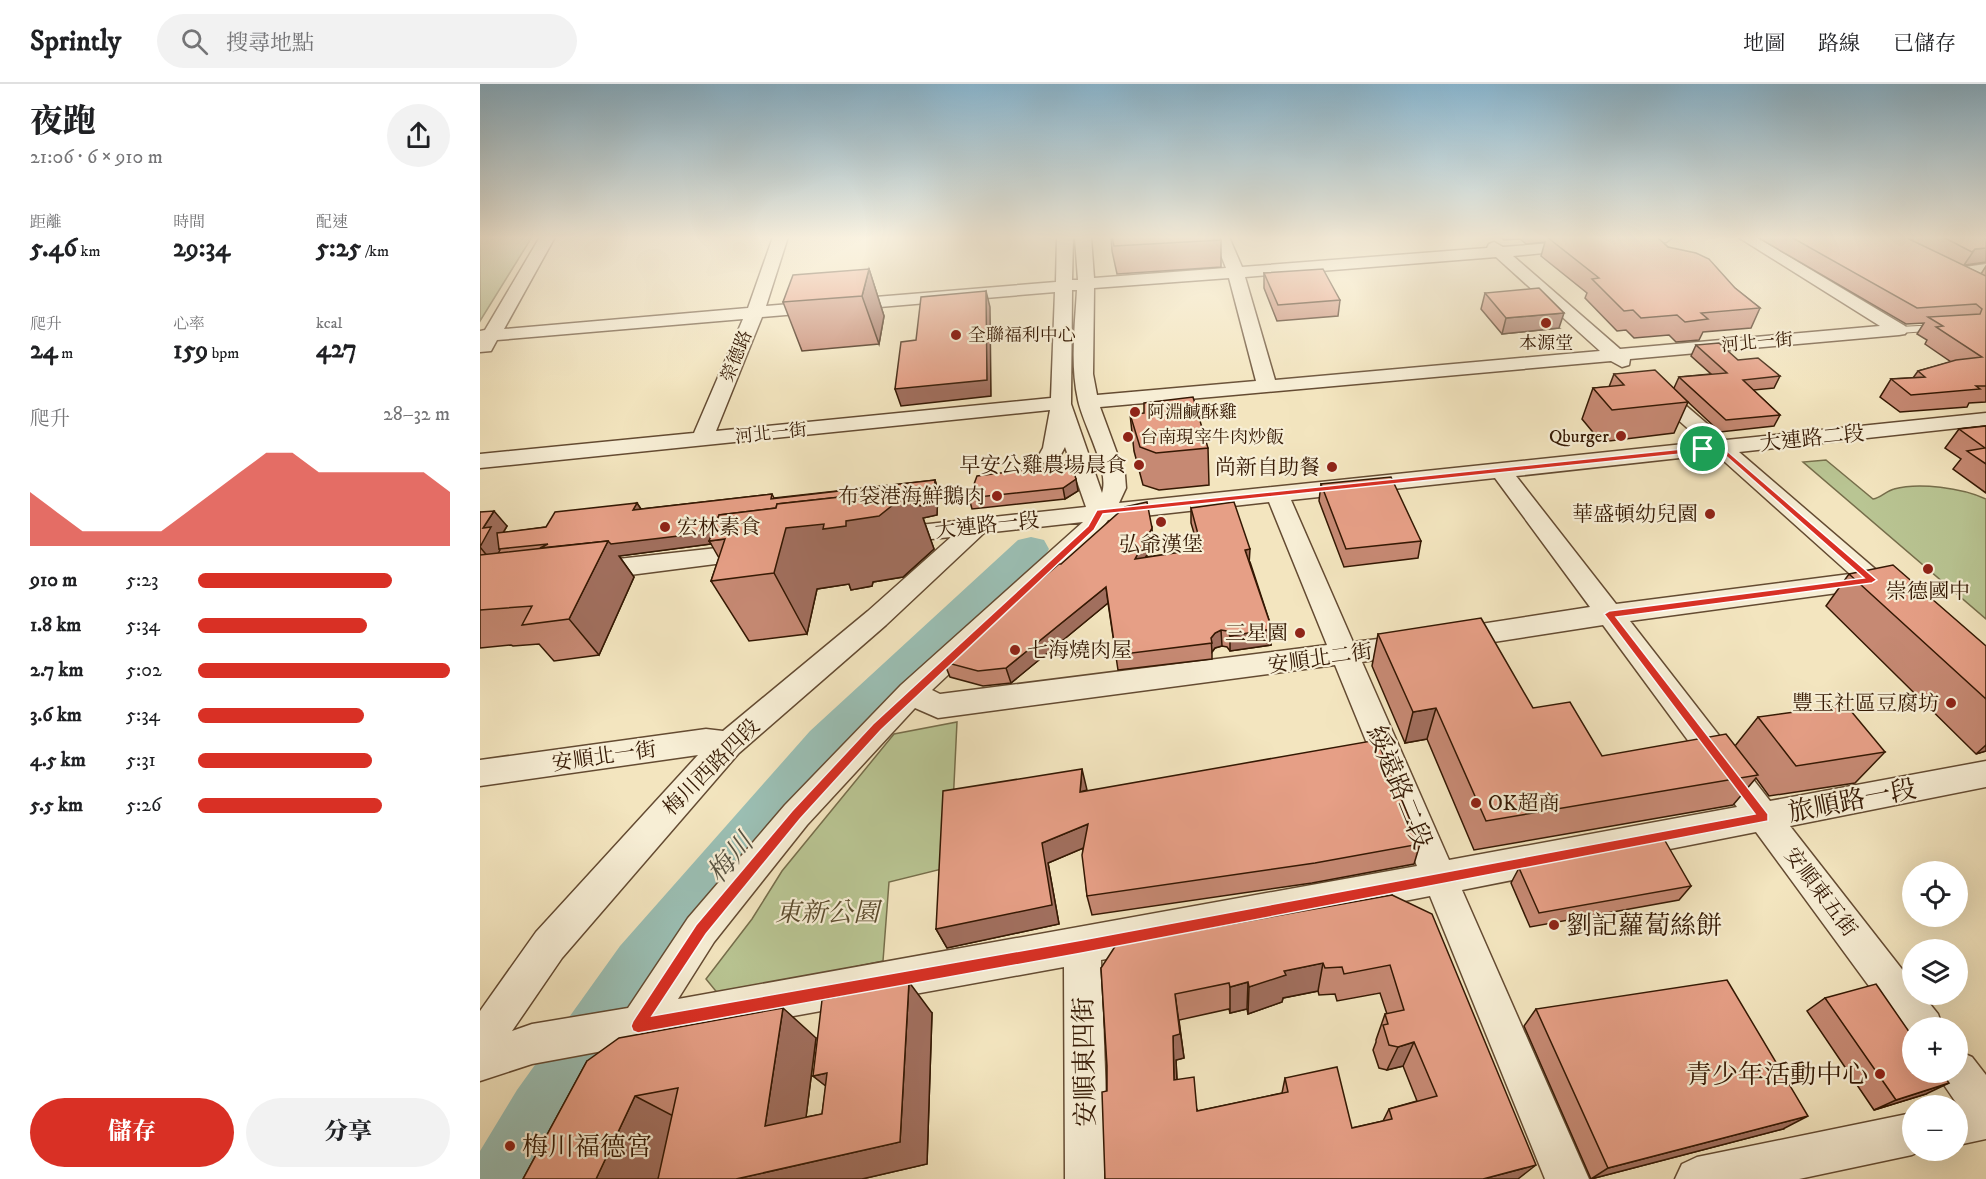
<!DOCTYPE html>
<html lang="zh-TW">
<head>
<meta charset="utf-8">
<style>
  body { margin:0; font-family:"IM FELL DW Pica","Noto Serif TC",serif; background:#f2f2f2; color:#202124; height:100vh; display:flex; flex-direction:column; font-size:22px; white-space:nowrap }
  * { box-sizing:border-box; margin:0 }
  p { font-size:20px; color:#757577 }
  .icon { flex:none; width:33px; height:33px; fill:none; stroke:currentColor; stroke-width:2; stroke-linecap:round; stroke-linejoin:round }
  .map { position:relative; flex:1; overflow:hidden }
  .side { display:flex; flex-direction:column; background:#fff; width:480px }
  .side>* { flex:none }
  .controls { position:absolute; left:1422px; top:777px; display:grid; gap:12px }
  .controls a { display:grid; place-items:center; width:66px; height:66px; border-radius:50%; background:#fff; box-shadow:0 6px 24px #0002; font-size:30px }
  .pin { position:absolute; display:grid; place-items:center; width:51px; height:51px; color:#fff; margin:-26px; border:3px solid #fff; border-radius:50%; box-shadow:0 2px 6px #0007 }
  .round { display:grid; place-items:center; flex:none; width:63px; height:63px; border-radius:32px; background:#f2f2f2 }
  .head { display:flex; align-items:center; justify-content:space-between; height:102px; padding:0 30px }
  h1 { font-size:33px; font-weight:800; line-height:45px }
  .figures { display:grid; grid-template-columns:repeat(3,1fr); gap:9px; height:102px; padding:6px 30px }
  .figures div { display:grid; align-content:center }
  .figures b { font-size:26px; font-weight:800 }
  .figures small { font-size:16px; font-weight:400 }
  .figures p { font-size:16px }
  .chart { height:168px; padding:12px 30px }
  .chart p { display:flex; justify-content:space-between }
  .chart svg { width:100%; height:108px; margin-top:6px; fill:#d93025; opacity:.7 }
  .button { display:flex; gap:12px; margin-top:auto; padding:12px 30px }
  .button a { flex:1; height:69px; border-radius:36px; background:#d93025; color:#fff; font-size:24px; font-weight:800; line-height:69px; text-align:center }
  .button a+a { background:#f2f2f2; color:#202124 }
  ul { padding:0 30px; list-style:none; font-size:20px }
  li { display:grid; grid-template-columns:96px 72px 1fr; align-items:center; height:45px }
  li i { height:15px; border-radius:8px; background:#d93025 }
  header { display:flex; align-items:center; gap:36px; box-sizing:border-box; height:84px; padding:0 30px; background:#fff; border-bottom:2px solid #e0e0e0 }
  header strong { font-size:28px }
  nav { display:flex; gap:33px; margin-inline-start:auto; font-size:21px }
  .search { width:420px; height:54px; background:#f2f2f2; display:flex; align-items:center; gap:15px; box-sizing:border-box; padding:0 21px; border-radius:33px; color:#757577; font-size:22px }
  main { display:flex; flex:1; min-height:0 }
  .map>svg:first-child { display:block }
  .green { fill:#b9c593; stroke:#766e4b; stroke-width:1.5 }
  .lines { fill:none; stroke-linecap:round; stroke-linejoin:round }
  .river { fill:#9bbfb4; fill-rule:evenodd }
  .lane-casing { stroke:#644b32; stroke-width:2 }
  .street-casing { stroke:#644b32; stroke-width:3 }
  .lane { fill:#f7eed5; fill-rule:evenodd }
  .street { fill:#f7eed5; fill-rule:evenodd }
  .wall { fill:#c68973; stroke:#341803; stroke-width:1.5; fill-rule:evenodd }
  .shaded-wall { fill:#a16f5e; stroke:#341803; stroke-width:1.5 }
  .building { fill:#e69f86; stroke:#341803; stroke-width:1.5; fill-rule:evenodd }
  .route { fill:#d93025; stroke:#fff; stroke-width:1.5; fill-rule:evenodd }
  .poi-dot { fill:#8f2418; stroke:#f7eed5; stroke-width:2 }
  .labels { text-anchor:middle; stroke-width:4.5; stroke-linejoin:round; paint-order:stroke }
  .far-poi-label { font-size:18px; fill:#341803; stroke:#f7eed5; text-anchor:start }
  .far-street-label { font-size:18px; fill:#341803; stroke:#f7eed5 }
  .street-label { font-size:21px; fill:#341803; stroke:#f7eed5 }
  .poi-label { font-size:21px; fill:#341803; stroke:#f7eed5; text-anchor:end }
  .near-street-label { font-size:26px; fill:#341803; stroke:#f7eed5 }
  .near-park-label { font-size:26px; font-style:italic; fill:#5c4c2e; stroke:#f7eed5 }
  .near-poi-label { font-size:26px; fill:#341803; stroke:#f7eed5; text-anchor:start }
  .near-water-label { font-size:27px; font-style:italic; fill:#585241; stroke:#f7eed5 }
</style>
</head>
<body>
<header>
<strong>Sprintly</strong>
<div class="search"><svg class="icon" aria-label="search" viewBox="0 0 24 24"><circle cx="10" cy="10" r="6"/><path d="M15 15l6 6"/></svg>搜尋地點</div>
<nav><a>地圖</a><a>路線</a><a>已儲存</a></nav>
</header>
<main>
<section class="side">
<div class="head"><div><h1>夜跑</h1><p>21:06 · 6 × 910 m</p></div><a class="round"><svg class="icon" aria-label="share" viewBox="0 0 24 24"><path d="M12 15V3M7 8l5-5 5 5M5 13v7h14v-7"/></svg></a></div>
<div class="figures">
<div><p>距離</p><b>5.46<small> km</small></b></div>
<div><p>時間</p><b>29:34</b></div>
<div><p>配速</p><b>5:25<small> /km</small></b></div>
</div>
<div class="figures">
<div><p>爬升</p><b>24<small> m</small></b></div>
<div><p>心率</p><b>159<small> bpm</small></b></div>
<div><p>kcal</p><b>427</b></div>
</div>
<div class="chart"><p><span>爬升</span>28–32 m</p>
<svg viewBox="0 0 160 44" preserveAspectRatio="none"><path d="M0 44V22L10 30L20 38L30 38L40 38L50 38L60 30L70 22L80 14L90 6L100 6L110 14L120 14L130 14L140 14L150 14L160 22V44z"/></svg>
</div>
<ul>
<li><b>910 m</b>5:23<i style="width:77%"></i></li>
<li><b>1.8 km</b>5:34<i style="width:67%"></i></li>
<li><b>2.7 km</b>5:02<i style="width:100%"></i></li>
<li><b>3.6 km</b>5:34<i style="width:66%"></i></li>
<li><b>4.5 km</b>5:31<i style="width:69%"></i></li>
<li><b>5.5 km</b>5:26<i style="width:73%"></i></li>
</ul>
<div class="button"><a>儲存</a><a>分享</a></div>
</section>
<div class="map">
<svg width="1506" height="1095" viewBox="0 0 1506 1095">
  <rect width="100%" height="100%" fill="#f3e5bf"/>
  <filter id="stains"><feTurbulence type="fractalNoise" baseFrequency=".00333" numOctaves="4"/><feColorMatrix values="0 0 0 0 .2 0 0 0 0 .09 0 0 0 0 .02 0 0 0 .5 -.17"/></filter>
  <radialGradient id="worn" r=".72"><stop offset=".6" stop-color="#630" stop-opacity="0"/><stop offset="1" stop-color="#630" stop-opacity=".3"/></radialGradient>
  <g class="green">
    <polygon points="0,153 52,153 0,237"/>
    <path d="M1346,376l47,39c8,-1 13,-8 21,-10 25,-7 68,-1 92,10v120l-183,-157z"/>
    <polygon points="477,638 470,783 409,798 403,877 239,911 226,895 272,835 302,787 414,650"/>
  </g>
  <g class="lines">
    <polygon class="river" points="551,453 564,456 569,465 564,474 362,673 180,902 81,1050 56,1095 0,1095 0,1067 37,1006 140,862 330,647 538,456"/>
    <defs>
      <polygon id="lane" points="1459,241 1462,242 1462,246 1419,249 1415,246 1419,243"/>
      <g id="street">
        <path d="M60,153h15l-51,92 244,-21 25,-71h15l-22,69 290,-24 1,-45h16l-1,43h6l-3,-43h16l3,41 132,-10 -12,-31h15l13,30 245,-19 2,-4 5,-2 9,5 75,-6 8,5 -3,3 -70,7 107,93 260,-23 -142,-89h18l149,89 3,4 -3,4 -6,1 -269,24 -1,6 -7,2 -11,-6 -511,46 25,68 1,13 -7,15 584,-61 -54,-48 -3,-4 3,-4h14l63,54 260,-27v12l-247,27 149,128 4,6 -4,6 -9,3 -12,-6 -237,32 140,180 216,-40v26l-196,39 122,156v12h10l16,20 5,14h-31v15l-2,-1 -154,-210 -294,58 127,289h-44l-115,-283 -329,64 8,219h-44l-1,-212 -414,75 -3,6 -14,6 -14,-6 -87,16 -52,17v-70l56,-79 162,-177 -218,31v-26l226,-31 17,2 145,-120 83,-74 -59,6 -9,-2 -3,-6 3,-6 203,-22 -21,-60 -8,15 -8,2 -8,-2 -3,-5 5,-9 7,-38 -570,58v-14l214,-21 49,-114 -246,21 -6,11 -11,1v-21l5,-1zM1016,173l104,94 -325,29 -30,-103zM749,194l27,103 -159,14 -4,-21 1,-86zM592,206h5c-2,36 -7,74 1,110 5,25 32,69 24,93l-31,-89zM575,208l-4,106 -335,33 46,-114zM1236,370l134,120 -234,30 -100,-128zM1015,394l95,129 -135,21 -10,3 -4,7 4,7 10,3 148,-23 134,182 -288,53 -87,-198 59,-10 4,-7 -4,-7 -10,-3 -58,7 -62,-142zM789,418l58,143 -387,49 -8,-4 167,-157 9,-13zM603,438l-182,163 -116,120 -97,113 -60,90 -96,16 -20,7 50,-73 177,-205 147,-128 98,-92zM855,581l82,201 -739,133 36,-57 93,-117 108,-117 23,10z"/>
        <polygon points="1144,153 1193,153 1186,158 1138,161 1135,158 1138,155"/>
        <polygon points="1506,180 1506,190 1491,191 1483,186 1485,183"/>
        <polygon points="273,460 282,462 285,468 282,474 111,496 102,493 98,487 102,481 111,478"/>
        <polygon points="1478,967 1492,973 1506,991 1506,1055 1478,1061 1478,1022 1472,1022 1477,1020 1464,1001 1459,988 1478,988"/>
        <polygon points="1432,1029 1432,1066 1443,1066 1432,1071 1319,1095 1195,1095 1202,1080 1217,1073"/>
      </g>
    </defs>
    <use href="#lane" class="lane-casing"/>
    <use href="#street" class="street-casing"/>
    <use href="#lane" class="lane"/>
    <use href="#street" class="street"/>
  </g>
  <g class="wall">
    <polygon points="631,153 740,153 741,156 741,183 637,190 632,167"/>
    <polygon points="1021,153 1177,153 1188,163 1255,204 1280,224 1271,244 1223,248 1219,256 1196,258 1189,251 1154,254 1146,246 1137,247 1105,214 1107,209 1061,172 1065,158 1046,160 1040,155 1024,156"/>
    <polygon points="1277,153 1506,153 1506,178 1484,182 1501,190 1506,182 1506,318 1489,319 1487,323 1420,328 1400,313 1411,295 1433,294 1438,287 1471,278 1445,260 1447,256 1437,250 1444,239 1426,240"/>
    <polygon points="389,185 404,232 399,260 322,267 303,218"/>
    <polygon points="784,189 860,216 858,232 797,237 784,204"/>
    <polygon points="1005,209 1079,244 1022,250 1001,225"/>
    <polygon points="1216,261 1300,292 1294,304 1273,306 1300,331 1294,342 1240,348 1208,318 1194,349 1121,358 1102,335 1113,304 1129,303 1134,290 1194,304 1199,293 1231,290 1211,272"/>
    <polygon points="650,330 728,364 729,401 679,406 663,401 654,367"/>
    <polygon points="1506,342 1506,409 1473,385 1481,375 1465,364 1479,345"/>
    <polygon points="591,380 598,407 585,415 492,425 489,414"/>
    <polygon points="455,396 458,407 457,431 443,434 454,465 423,493 393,498 392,502 371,506 369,500 337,505 327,550 269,557 231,497 239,474 231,460 139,472 154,493 119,571 74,577 59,560 33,562 31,561 0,564 0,428 27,442 23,449 66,443 157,419 161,425 292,410 294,414"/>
    <polygon points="841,400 941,457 938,474 864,483 839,417"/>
    <polygon points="711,424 770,478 792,545 791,561 750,567 747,563 742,562 735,564 732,568 732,575 638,586 628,519 531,599 503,602 470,593 464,578 673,460 666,473 719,466 711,439"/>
    <polygon points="1369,490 1506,562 1506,667 1496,670 1346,522"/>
    <polygon points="898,550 1053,624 1122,672 1255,662 1278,633 1405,668 1375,699 1289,712 1276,694 1253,721 994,766 947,655 925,659 892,582"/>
    <polygon points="607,707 940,760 934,780 832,799 612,831 607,812 603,764 568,779 579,840 467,864 456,845"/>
    <polygon points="1039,784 1211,802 1199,816 1050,843 1031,799"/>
    <path d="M912,811l126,284h-413l2,-113 -6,-98zM838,907l1,4 16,-1 2,7 43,-8 7,21h-2l-9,26v2l-3,8 6,18 8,2 16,-4 14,35 -28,8 -6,12 -31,7 -67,-50 -3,15 -84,18 -21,-31 -1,-20 8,-2 -5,-38 50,-11 1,4 17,-4 1,5 34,-12 1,-4z"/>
    <polygon points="1345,914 1446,1010 1394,1026 1327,927"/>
    <polygon points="1056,925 1303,1045 1111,1095 1044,942"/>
    <polygon points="452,929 447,1080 382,1095 43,1095 107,977 336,954 326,1033 342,1030 346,1002 333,992"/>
  </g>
  <g class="shaded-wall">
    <polygon points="1506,164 1506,178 1485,181 1482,184 1495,165"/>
    <polygon points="389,185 404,232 399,260 382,212"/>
    <polygon points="506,207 510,223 511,312 421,322 415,305"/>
    <polygon points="1084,229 1079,244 1022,250 1026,234"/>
    <polygon points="596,395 598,407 585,415 583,404"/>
    <polygon points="455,396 458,407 457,431 443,434 454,465 423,493 393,498 392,502 371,506 369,500 337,505 327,550 294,489 245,455 229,457 231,460 139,472 154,493 119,571 89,535 128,457 433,405"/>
    <polygon points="157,419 164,430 153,426"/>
    <polygon points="14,427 27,442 20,454 19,465 20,466 13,479 0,463 3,444"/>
    <polygon points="672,444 673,460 656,490 655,475"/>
    <polygon points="770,465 769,481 765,466"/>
    <polygon points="626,503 628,519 531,599 526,584"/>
    <polygon points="792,545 791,561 750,567 750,552"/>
    <polygon points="741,546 742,562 735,564 732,568 731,554 735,549"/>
    <polygon points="956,624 947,655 925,659 933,628"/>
    <polygon points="1506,661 1506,667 1496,670"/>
    <polygon points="602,685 607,706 600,708"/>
    <polygon points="608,740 613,760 568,779 579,840 467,864 456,845 562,759"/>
    <polygon points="843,879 838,907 803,914 802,918 768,930 769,903 804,887"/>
    <polygon points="429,898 452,929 447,1080 382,1095 256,1095 420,1058"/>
    <polygon points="768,898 767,925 750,929 750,903"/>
    <polygon points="695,910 704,974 696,976 698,1018 694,996 693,952"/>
    <polygon points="303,924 336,954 322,1065 285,1042"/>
    <polygon points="934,958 923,982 907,986 918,963"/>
    <polygon points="347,989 366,1018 333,992"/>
    <polygon points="1469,999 1446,1010 1394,1026 1416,1016"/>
    <polygon points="155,1012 203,1037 178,1095 116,1095"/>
    <polygon points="1328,1032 1303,1045 1111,1095 1128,1084"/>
    <polygon points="1056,1081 1038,1095 1003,1095"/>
  </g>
  <g class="building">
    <polygon points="632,153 740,153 741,156 634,162"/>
    <polygon points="1067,153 1177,153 1188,163 1216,169 1229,175 1255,204 1280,224 1221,229 1228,235 1205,238 1197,231 1161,234 1153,226 1144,227 1112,195 1119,194"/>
    <polygon points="1311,153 1425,153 1506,192 1506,302 1496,302 1500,305 1431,311 1411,295 1445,293 1438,287 1476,276 1502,273 1456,243 1463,242 1448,233 1500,230 1502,225 1496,220 1437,224"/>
    <polygon points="1463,153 1506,153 1506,164 1495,165 1492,168"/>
    <polygon points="389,185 382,212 303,218 313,191"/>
    <polygon points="843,185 860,216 798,221 784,189"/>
    <polygon points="1059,204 1084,229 1026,234 1005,209"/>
    <polygon points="506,207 507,296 415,305 421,258 436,256 441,213"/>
    <polygon points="1239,259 1258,276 1278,274 1300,292 1263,296 1300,331 1246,336 1199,293 1247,289 1216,261"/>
    <polygon points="1175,286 1208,318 1132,326 1113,304 1144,301 1134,290"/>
    <polygon points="713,313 728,364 676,369 660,363 650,330 664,329 664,319"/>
    <polygon points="1506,342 1506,380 1487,367 1505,364 1479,345"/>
    <polygon points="591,380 596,395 583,404 489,414 497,392"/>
    <polygon points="911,393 941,457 866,465 841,400"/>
    <polygon points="455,396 453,419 440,422 433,405 297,420 296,424 239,431 232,448 131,460 128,457 60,464 68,460 19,465 17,449 66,443 75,428 157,419 153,426 292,410 291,415"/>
    <polygon points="433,405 399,432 366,437 366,442 343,445 344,440 306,444 294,489 231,497 245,455 229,457 239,431 296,424 297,420"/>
    <polygon points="667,418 672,444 655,475 722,465 711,424 754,418 770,465 765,466 792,545 750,552 747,547 741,546 735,549 731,554 732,559 636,571 626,503 526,584 498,587 464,578 579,480 581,480 645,423"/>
    <polygon points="14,427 3,444 11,443 0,463 0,428"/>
    <polygon points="128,457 89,535 42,541 52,522 0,526 0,471"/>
    <polygon points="1413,481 1506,562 1506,615 1369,490"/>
    <polygon points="1001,534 1053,624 1090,618 1122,672 1246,650 1278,691 1006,737 956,624 933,628 898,550"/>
    <polygon points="1366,621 1405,668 1316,682 1278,633"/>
    <polygon points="897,656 940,760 835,779 607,812 602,771 608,740 562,759 572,821 456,845 463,707 602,685 600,708"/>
    <polygon points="1184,755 1211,802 1059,829 1039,784"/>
    <path d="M912,811l40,19 104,251 -53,14h-378l-3,-87 5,-1v-25l-6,-98 15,-23zM843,879l2,5 17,-1 2,7 46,-9 14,45 -19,4 3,10 -5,1 6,20 9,2 16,-5 23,54 -48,13 3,10 -40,9 -15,-61 -52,11 3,14 -91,19 -3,-34 -20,3 -1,-44 7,-2 -5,-40 54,-11 1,4 18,-5 1,5 37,-12 -2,-4z"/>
    <polygon points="1247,896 1328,1032 1128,1084 1056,925"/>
    <polygon points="429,898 420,1058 256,1095 178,1095 198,1004 155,1012 116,1095 43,1095 107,977 139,954 303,924 285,1042 342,1030 347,989 333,992 342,916"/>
    <polygon points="1396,900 1432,952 1432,988 1461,988 1469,999 1416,1016 1345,914"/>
  </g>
  <linearGradient id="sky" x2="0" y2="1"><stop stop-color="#89b8d3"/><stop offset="0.5" stop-color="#faf3e2"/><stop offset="1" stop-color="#faf3e2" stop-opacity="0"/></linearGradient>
  <rect width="1506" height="307" fill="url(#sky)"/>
  <path class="route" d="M1240,361l157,135 -5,3 -256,34 152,197v7l-686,132 -444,80 -5,-2 -2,-5 2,-5 63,-96 96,-114 81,-87 215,-198 9,-16zM1239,366l145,128 -255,33 -5,3 151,200 -673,126 -430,76 54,-82 94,-115 81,-89 213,-200 9,-16z"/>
  <g class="poi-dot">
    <circle cx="1066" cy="239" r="6"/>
    <circle cx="476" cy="251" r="6"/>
    <circle cx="655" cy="328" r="6"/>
    <circle cx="1141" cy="352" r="6"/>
    <circle cx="648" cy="353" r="6"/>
    <circle cx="659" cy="381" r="6"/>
    <circle cx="852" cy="383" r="6"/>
    <circle cx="517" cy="412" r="6"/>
    <circle cx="1230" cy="430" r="6"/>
    <circle cx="681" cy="438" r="6"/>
    <circle cx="185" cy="443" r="6"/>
    <circle cx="1448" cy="485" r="6"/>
    <circle cx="820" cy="549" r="6"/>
    <circle cx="535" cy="566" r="6"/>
    <circle cx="1471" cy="619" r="6"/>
    <circle cx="996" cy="719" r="6"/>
    <circle cx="1074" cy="841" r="6"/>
    <circle cx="1400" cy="990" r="6"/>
    <circle cx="30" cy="1062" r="6"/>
  </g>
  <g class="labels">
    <g class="far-poi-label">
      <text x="488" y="257">全聯福利中心</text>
      <text x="1066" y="265" text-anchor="middle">本源堂</text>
      <text x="667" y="334">阿淵鹹酥雞</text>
      <text x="1129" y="358" text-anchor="end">Qburger</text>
      <text x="660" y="359">台南現宰牛肉炒飯</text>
    </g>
    <g class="far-street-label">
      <text transform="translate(1277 258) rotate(-5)" y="6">河北一街</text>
      <text transform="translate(256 272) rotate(-68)" y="6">榮德路</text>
      <text transform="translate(291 349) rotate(-6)" y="6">河北一街</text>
    </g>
    <g class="street-label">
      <text transform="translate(1332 354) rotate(-6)" y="7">大連路二段</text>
      <text transform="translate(507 441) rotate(-6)" y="7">大連路一段</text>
      <text transform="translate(840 574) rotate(-8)" y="7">安順北二街</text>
      <text transform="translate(124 672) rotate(-8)" y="7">安順北一街</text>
      <text transform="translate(231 683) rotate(-45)" y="7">梅川西路四段</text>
      <text transform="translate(1341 808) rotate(53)" y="7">安順東五街</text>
    </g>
    <g class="poi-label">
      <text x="647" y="388">早安公雞農場晨食</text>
      <text x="840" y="390">尚新自助餐</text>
      <text x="505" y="419">布袋港海鮮鵝肉</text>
      <text x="1218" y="437">華盛頓幼兒園</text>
      <text x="197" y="450" text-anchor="start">宏林素食</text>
      <text x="681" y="467" text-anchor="middle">弘爺漢堡</text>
      <text x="1448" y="514" text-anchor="middle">崇德國中</text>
      <text x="808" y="556">三星園</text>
      <text x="547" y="573" text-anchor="start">七海燒肉屋</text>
      <text x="1459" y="626">豐玉社區豆腐坊</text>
      <text x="1008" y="726" text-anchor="start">OK超商</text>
    </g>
    <g class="near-street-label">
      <text transform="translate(920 703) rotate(68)" y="9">綏遠路二段</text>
      <text transform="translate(1372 716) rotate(-11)" y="9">旅順路一段</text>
      <text transform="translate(604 978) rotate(-91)" y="9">安順東四街</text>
    </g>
    <g class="near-park-label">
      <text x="347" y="837">東新公園</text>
    </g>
    <g class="near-poi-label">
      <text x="1086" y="850">劉記蘿蔔絲餅</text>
      <text x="1388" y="999" text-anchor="end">青少年活動中心</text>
      <text x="42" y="1071">梅川福德宮</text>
    </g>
    <g class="near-water-label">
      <text transform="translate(250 774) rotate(-50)" y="9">梅川</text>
    </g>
  </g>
  <rect width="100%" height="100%" filter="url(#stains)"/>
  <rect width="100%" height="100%" fill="url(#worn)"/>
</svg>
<div class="controls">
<a><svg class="icon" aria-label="locate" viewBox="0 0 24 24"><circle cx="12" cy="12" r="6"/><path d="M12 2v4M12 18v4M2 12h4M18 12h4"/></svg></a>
<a><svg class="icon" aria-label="layers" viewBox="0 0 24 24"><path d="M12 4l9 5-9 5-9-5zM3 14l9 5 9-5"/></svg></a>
<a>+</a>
<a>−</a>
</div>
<div class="pin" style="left:1223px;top:365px;background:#1e9e55"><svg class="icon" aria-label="arrive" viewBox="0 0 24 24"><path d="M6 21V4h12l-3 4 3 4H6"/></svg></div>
</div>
</main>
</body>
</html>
